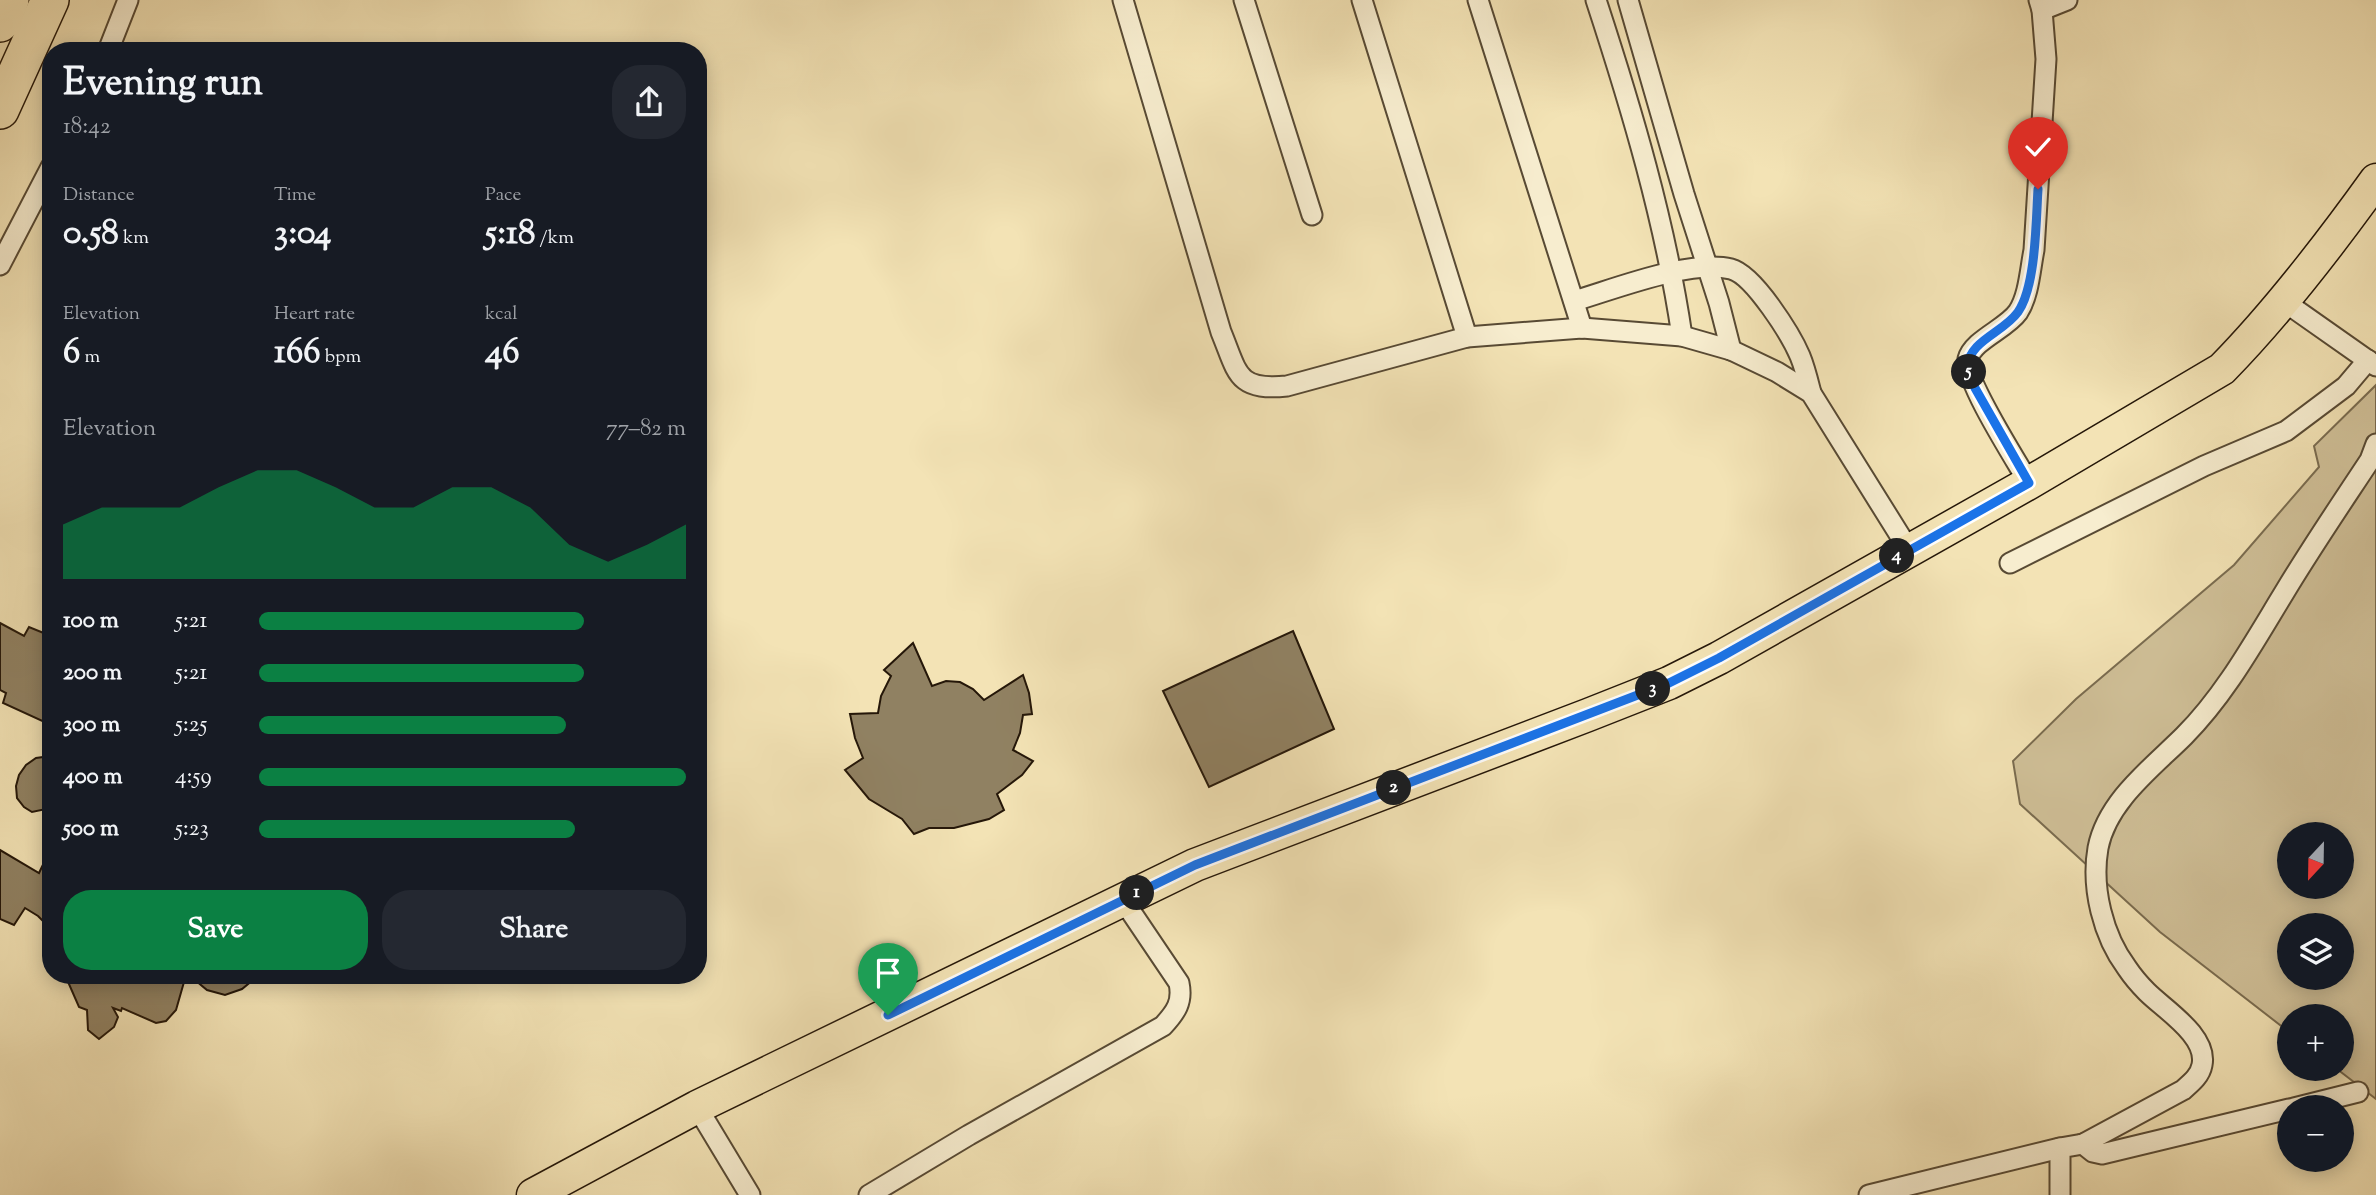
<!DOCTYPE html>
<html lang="en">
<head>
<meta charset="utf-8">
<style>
  body { margin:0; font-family:"Sorts Mill Goudy",serif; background:#242831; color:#f1f3f6; height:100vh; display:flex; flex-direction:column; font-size:26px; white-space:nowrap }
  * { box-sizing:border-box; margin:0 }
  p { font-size:23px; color:#9ea1a6 }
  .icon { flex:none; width:38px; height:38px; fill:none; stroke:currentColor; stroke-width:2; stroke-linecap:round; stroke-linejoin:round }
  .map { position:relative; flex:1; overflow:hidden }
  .panel { position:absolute; left:42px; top:42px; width:665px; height:942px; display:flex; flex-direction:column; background:#171b24; border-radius:28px; box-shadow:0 4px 18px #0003 }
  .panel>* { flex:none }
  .needle { width:46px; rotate:202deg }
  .controls { position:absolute; left:2277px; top:822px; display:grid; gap:14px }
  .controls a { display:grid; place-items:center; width:77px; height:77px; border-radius:50%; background:#171b24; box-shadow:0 4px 18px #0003; font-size:35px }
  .pin { position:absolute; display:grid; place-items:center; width:60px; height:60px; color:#fff; margin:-72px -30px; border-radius:50% 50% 50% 0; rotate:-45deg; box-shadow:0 0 7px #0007 }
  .pin .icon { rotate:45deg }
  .km { position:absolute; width:35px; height:35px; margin:-18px; border-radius:50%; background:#222; color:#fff; font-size:19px; line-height:35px; text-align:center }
  .round { display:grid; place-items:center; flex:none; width:74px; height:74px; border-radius:28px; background:#242831 }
  .headline { display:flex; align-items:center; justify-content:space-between; height:119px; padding:0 21px }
  h1 { font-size:38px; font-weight:700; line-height:52px }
  .metrics { display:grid; grid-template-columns:repeat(3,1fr); gap:10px; height:119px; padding:7px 21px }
  .metrics div { display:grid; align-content:center }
  .metrics b { font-size:35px; font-weight:700 }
  .metrics small { font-size:19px; font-weight:400 }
  .metrics p { font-size:19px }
  .chart { height:196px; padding:14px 21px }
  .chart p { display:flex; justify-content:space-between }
  .chart svg { width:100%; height:126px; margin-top:7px; fill:#0b8043; opacity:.7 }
  .button { display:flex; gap:14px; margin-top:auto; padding:14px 21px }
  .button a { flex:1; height:80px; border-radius:28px; background:#0b8043; color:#fff; font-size:28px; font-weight:700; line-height:80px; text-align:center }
  .button a+a { background:#242831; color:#f1f3f6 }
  ul { padding:0 21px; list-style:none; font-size:23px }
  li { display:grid; grid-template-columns:112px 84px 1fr; align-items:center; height:52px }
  li i { height:18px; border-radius:9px; background:#0b8043 }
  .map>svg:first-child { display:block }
  .green { fill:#d0c098; stroke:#7a6c50; stroke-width:2; fill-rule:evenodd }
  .building { fill:#908162; stroke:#251709; stroke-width:2 }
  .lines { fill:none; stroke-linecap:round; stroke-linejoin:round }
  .street-casing { stroke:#584a34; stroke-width:23 }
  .primary-casing { stroke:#251709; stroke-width:35 }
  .highway-casing { stroke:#251709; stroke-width:40 }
  .street { stroke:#f7edcf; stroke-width:19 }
  .primary { stroke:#f3e3b5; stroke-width:32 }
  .highway { stroke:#f3e3b5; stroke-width:37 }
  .route-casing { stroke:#fff; stroke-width:14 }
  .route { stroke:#1a73e8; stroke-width:9 }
</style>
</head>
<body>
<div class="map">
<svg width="2376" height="1195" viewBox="0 0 2376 1195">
  <rect width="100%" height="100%" fill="#f3e3b5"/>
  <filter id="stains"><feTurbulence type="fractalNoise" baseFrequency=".00286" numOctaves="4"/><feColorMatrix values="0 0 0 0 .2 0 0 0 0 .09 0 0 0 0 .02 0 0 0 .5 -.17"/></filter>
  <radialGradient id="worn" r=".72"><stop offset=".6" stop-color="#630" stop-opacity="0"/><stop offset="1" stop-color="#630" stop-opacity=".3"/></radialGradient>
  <path class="green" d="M2376,385v714l-39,-30h5v-52h-53v15l-129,-100 -140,-128 -7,-43 63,-62 158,-134 85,-98 -5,-21zM2289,835h53v52h-53zM2289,926h53v52h-53z"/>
  <g class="building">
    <polygon points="0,623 24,636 29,627 51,636 51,725 3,703 6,693 0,690"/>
    <polygon points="1293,631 1334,729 1209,787 1163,691"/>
    <polygon points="913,643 932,686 946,681 960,682 973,689 984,700 1023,675 1029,693 1032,714 1023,715 1020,733 1013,750 1033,761 1022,775 997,794 1004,810 989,819 954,828 929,828 914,834 902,819 869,799 845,770 863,758 855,738 850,714 878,713 881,696 891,676 884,670"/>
    <polygon points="51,756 51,808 32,812 24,807 17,798 16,786 19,775 26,765 36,758"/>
    <polygon points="51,848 51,887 46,898 51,900 51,929 38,916 25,908 14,925 0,919 0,850 39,873"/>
    <polygon points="65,975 186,975 176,1010 166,1021 156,1023 122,1008 121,1011 113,1008 118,1017 114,1027 99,1039 88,1030 87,1010 79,1007"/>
    <polygon points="189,975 259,975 242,989 225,995 207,990"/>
  </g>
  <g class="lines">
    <defs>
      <g id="street">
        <path d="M1123,0l98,332c17,41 15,59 66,54l180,-49 115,-9 100,8 49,14 46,22 34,21 98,157"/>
        <polyline points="1244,0 1312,215"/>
        <polyline points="1362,0 1467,337"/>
        <polyline points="1478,0 1582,328"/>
        <path d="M1596,0c36,110 69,221 86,336"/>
        <polyline points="1628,0 1684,194 1719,303 1731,350"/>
        <polyline points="2042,10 2067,0"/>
        <polyline points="108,51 128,0"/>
        <polyline points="0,265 51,167"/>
        <polyline points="2282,300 2376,366"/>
        <path d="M1574,301c41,-12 116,-42 157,-32 23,6 60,66 69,87 5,12 8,25 11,37"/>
        <path d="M2029,483c-12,-21 -66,-105 -61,-124 5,-19 38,-30 50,-47 11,-17 12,-42 16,-62l12,-191 -4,-49 -3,-10"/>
        <polyline points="2010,563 2204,466 2286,431 2346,386 2368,360"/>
        <polyline points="697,1107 750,1195"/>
        <polyline points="2294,1108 2358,1092"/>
        <polyline points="2083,1144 2093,1152 2102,1154 2289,1109"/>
        <path d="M869,1195l100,-60 194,-109c13,-14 20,-24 16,-43l-56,-83"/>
        <polyline points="1869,1195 2060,1148"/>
        <path d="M2060,1195v-47l23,-4 100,-54c8,-7 17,-14 19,-25 6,-29 -37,-55 -55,-73 -7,-7 -14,-15 -20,-24 -24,-32 -36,-80 -29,-120 9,-47 55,-81 86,-112 41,-41 70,-94 100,-143 27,-45 57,-89 86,-133l6,-16"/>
      </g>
      <path id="primary" d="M533,1195l164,-88 498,-242 393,-150 81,-32 50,-25 310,-175 193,-114c55,-56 108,-125 154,-189"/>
      <g id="highway">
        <polyline points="0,23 10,0"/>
        <polyline points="0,110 50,0"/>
      </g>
    </defs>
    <use href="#street" class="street-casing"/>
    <use href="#primary" class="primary-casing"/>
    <use href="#highway" class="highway-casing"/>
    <use href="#street" class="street"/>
    <use href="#primary" class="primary"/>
    <use href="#highway" class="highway"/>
  </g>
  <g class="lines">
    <defs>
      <path id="route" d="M888,1015l307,-150 474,-182 50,-25 310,-175 -54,-95 -8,-21c3,-27 36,-34 51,-55 18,-26 18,-91 20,-123"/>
    </defs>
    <use href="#route" class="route-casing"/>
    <use href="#route" class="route"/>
  </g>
  <rect width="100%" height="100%" filter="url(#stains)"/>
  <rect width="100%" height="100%" fill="url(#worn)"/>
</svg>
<div class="controls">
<a><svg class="needle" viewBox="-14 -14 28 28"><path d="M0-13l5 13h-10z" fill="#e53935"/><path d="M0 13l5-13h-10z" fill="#9ea1a6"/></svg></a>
<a><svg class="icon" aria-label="layers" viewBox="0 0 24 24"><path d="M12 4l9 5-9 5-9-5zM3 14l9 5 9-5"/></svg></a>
<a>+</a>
<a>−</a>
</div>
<div class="pin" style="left:888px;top:1015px;background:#1e9e55"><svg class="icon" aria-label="arrive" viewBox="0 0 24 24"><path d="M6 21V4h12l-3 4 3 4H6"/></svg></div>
<div class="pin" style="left:2038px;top:189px;background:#d93025"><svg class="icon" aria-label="check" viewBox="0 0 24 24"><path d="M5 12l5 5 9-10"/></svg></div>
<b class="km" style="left:1137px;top:893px">1</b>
<b class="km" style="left:1394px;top:788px">2</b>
<b class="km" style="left:1653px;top:689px">3</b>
<b class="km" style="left:1897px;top:556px">4</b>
<b class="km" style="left:1969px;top:372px">5</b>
<section class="panel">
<div class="headline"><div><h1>Evening run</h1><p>18:42</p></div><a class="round"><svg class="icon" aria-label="share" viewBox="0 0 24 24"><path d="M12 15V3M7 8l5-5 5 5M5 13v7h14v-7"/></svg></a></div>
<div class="metrics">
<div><p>Distance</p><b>0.58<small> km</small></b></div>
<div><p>Time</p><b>3:04</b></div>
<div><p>Pace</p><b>5:18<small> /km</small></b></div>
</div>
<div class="metrics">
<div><p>Elevation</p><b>6<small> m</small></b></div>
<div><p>Heart rate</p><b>166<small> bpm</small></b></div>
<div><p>kcal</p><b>46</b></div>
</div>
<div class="chart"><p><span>Elevation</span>77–82 m</p>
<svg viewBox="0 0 160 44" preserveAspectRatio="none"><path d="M0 44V25L10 19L20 19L30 19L40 12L50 6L60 6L70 12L80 19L90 19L100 12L110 12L120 19L130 32L140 38L150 32L160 25V44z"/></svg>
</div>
<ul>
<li><b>100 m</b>5:21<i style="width:76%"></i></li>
<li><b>200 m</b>5:21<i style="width:76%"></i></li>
<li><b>300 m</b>5:25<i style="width:72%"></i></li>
<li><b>400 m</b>4:59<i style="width:100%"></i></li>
<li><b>500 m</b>5:23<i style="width:74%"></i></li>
</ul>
<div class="button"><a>Save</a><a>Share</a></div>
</section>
</div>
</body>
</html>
